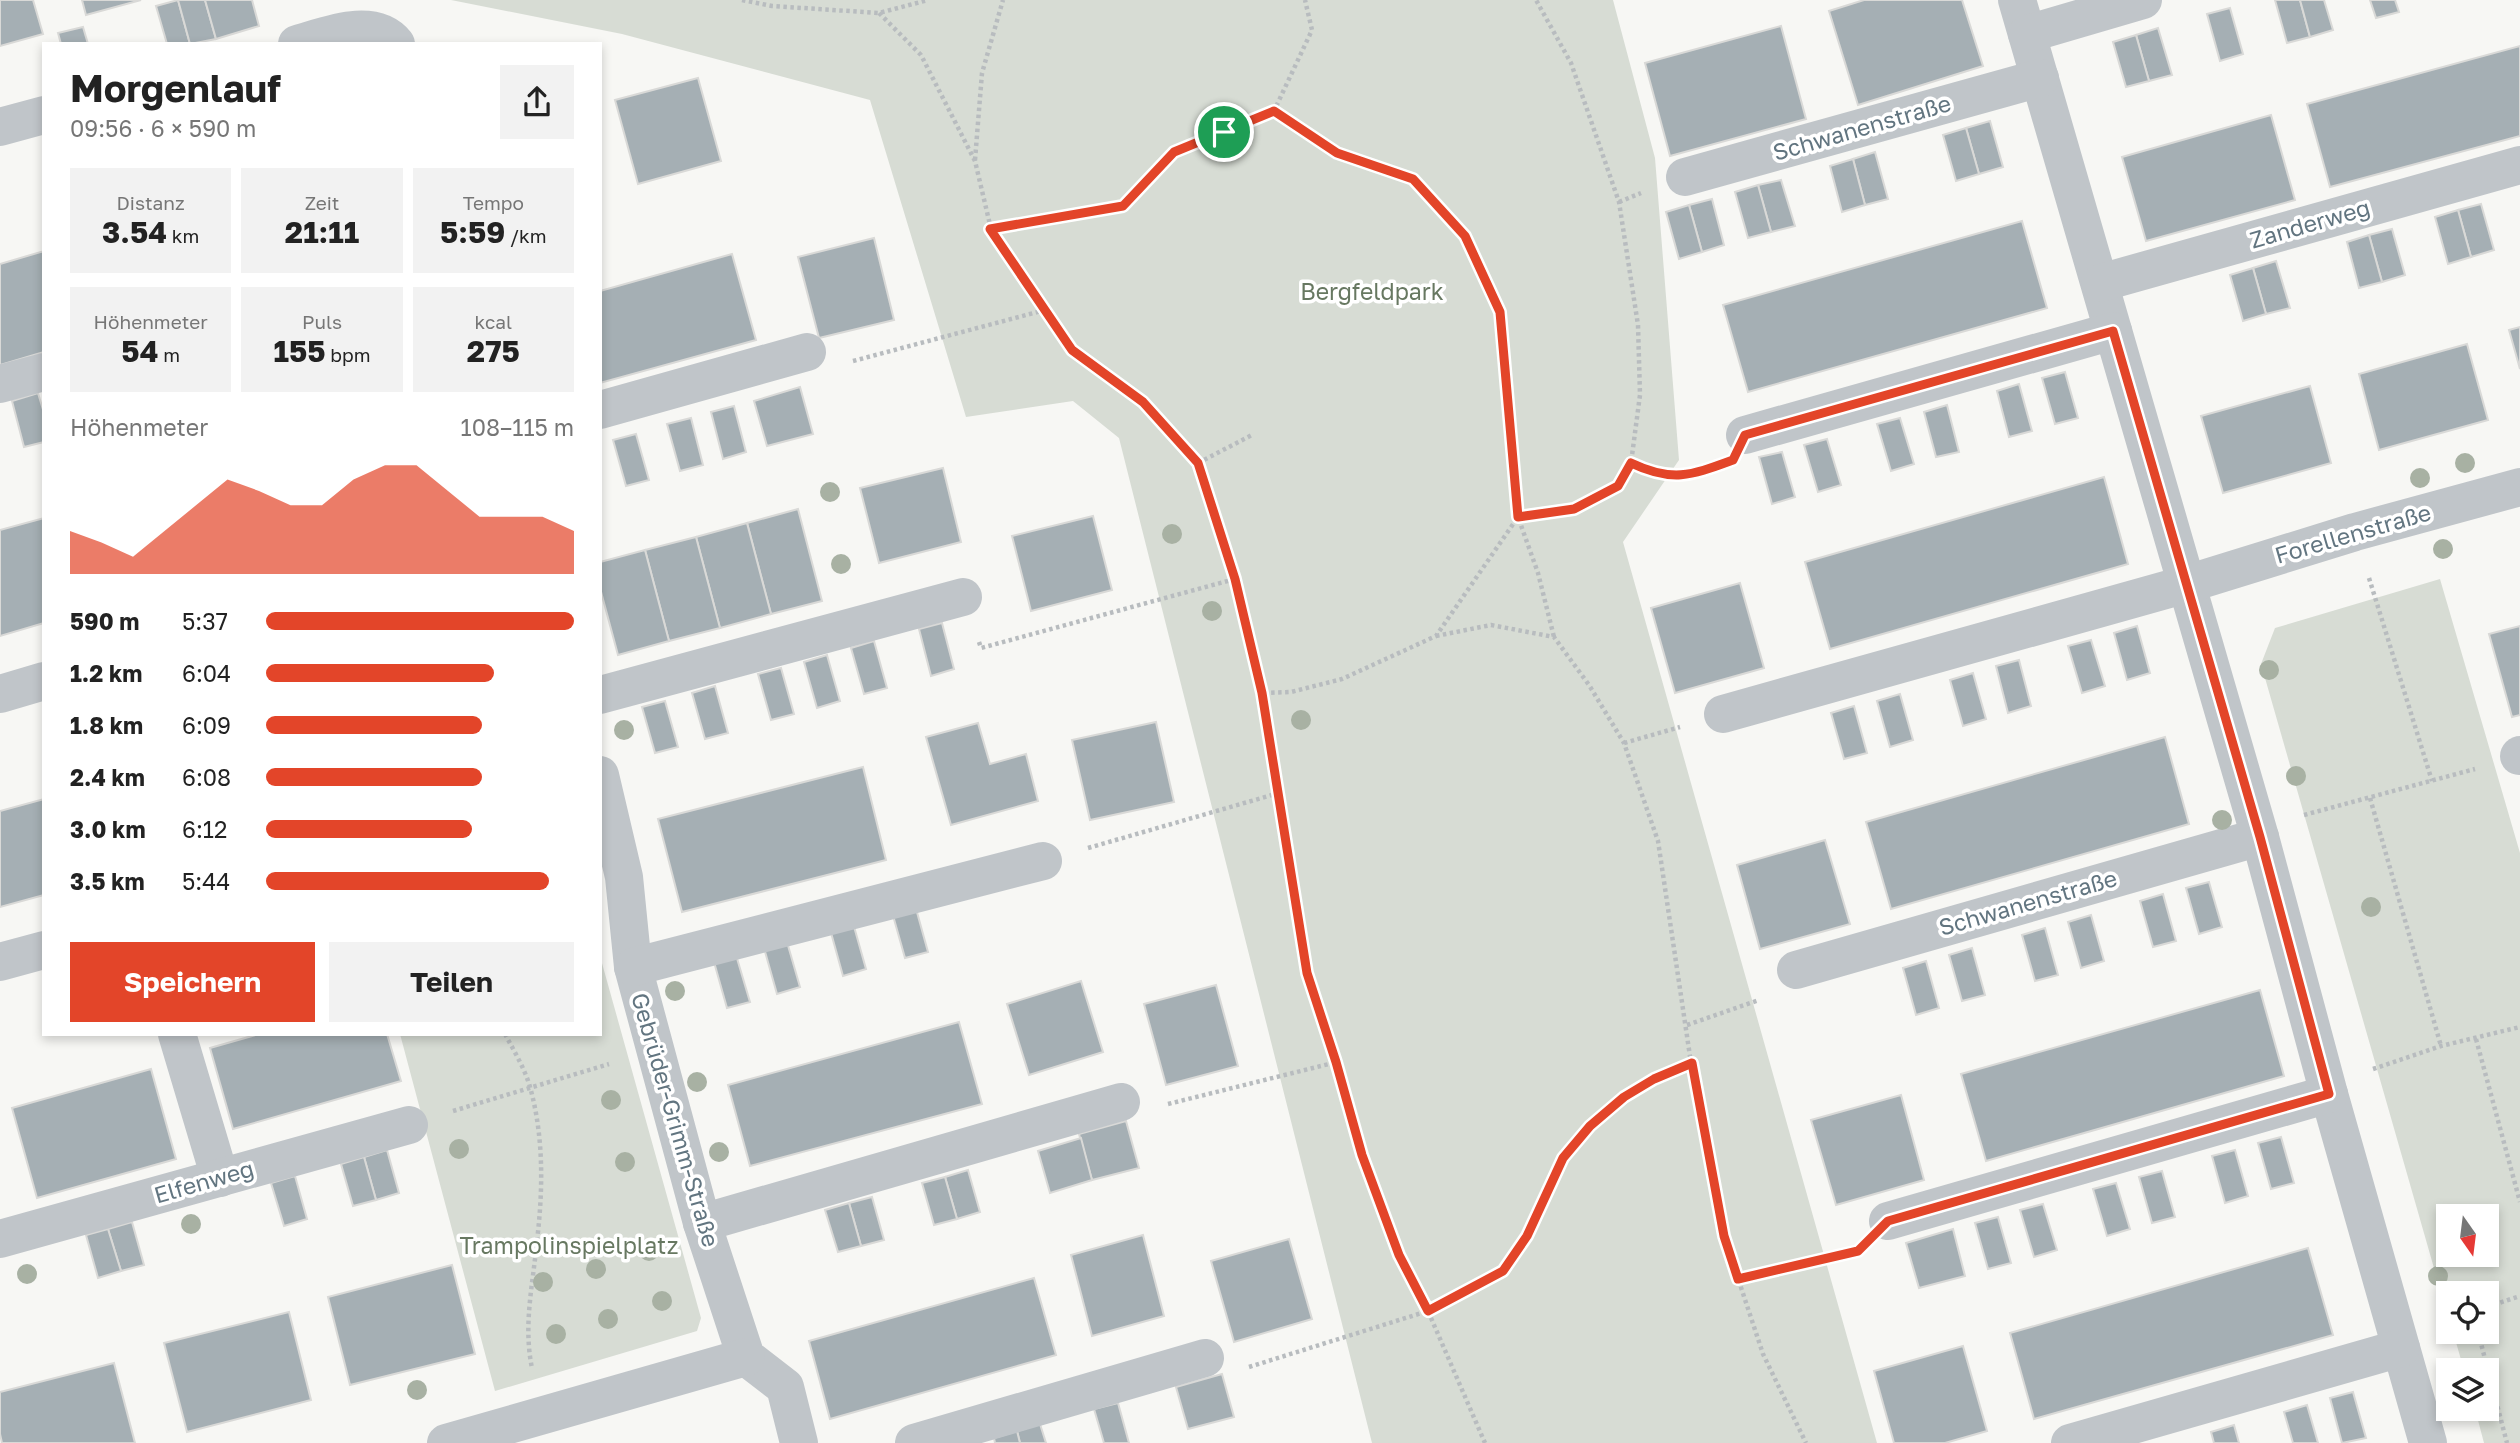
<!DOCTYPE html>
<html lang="de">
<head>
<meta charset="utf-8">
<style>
  body { margin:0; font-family:"Golos Text",sans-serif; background:#f2f2f2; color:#222; height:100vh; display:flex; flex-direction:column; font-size:26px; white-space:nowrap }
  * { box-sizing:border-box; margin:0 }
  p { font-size:23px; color:#767676 }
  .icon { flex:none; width:38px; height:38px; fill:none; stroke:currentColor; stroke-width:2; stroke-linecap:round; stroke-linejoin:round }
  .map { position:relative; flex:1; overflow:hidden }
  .panel { position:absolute; left:42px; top:42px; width:560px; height:994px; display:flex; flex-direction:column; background:#fff; border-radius:0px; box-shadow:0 4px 10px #0003 }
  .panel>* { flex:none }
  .needle { width:46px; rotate:166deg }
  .controls { position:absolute; left:2436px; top:1204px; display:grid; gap:14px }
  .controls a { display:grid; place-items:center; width:63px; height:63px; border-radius:0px; background:#fff; box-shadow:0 4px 10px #0003; font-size:35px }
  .pin { position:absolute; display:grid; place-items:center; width:60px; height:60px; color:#fff; margin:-30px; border:4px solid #fff; border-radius:50%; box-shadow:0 2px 7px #0007 }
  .round { display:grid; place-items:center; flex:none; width:74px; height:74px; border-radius:0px; background:#f2f2f2 }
  .headline { display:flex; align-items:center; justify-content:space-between; height:119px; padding:0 28px }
  h1 { font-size:38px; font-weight:700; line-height:52px }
  .metrics { display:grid; grid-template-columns:repeat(3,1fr); gap:10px; height:119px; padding:7px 28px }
  .metrics div { display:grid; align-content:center; border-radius:0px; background:#f2f2f2; text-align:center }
  .metrics b { font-size:30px; font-weight:700 }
  .metrics small { font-size:19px; font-weight:400 }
  .metrics p { font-size:19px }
  .chart { height:196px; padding:14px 28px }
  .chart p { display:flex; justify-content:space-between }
  .chart svg { width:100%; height:126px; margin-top:7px; fill:#e34529; opacity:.7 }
  .cta { display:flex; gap:14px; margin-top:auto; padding:14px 28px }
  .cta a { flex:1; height:80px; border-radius:0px; background:#e34529; color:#fff; font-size:28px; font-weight:700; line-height:80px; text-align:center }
  .cta a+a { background:#f2f2f2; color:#222 }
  ul { padding:0 28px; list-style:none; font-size:23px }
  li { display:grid; grid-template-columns:112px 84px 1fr; align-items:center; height:52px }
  li i { height:18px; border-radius:9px; background:#e34529 }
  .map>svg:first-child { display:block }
  .green { fill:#d7dcd4; fill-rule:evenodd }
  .building { fill:#a5afb4; stroke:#d9d9d7; stroke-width:2 }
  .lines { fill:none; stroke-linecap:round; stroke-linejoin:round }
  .path { stroke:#b8bcbf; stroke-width:4.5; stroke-dasharray:3.5 3.5; stroke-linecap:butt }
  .minor { stroke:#c0c5c9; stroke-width:38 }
  .tree { fill:#a8b1a3 }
  .route-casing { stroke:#fff; stroke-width:14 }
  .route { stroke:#e34529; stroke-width:9 }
  .labels { text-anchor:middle; stroke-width:7; stroke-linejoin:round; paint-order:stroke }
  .street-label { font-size:23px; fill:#627580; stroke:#fff }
  .park-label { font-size:23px; fill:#677861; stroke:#fff }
</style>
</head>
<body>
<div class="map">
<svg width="2520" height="1443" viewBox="0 0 2520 1443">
  <rect width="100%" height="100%" fill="#f7f7f4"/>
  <g class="green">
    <polygon points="451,0 1613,0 1655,158 1679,460 1623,542 1877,1443 1372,1443 1119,438 1073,401 966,417 870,100 622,34"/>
    <path d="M2440,579l80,274v590h-36l-9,-34h12v-39h-23l-11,-38h34v-39h-39v24l-187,-653 14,-36zM2487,1216v39h-39v-39z"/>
    <polygon points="600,956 701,1318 697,1331 495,1391 400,1034 600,1034"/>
  </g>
  <g class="building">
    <polygon points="0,0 33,0 43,34 0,46"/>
    <polygon points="82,0 141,0 86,15"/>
    <polygon points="178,0 190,44 167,44 156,6"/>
    <polygon points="178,0 205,0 216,39 190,44"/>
    <polygon points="205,0 252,0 259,26 216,39"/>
    <polygon points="1864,0 1962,0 1983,66 1858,105 1829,11"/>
    <polygon points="2275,0 2300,0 2310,37 2287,43"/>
    <polygon points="2300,0 2324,0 2333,30 2310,37"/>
    <polygon points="2370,0 2395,0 2399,12 2376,18"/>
    <polygon points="2230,8 2243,54 2220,61 2207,14"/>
    <polygon points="1781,26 1806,119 1670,156 1645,63"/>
    <polygon points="83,27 88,44 61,44 58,33"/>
    <polygon points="2158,28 2172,75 2149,81 2136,35"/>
    <polygon points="2136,35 2149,81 2126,87 2113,42"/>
    <polygon points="2520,46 2520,136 2330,187 2307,104"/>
    <polygon points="698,78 721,161 638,184 615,100"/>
    <polygon points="2271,115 2295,200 2146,241 2122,157"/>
    <polygon points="1990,121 2003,167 1979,174 1966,128"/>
    <polygon points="1966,128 1979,174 1956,181 1943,135"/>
    <polygon points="1875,152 1888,199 1865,205 1853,159"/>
    <polygon points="1853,159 1865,205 1842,212 1830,166"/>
    <polygon points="1781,180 1795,226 1771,232 1758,185"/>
    <polygon points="1758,185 1771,232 1748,238 1735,192"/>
    <polygon points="1712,199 1724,245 1702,252 1689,205"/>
    <polygon points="2481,204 2494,250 2471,257 2458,210"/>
    <polygon points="1689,205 1702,252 1679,259 1666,212"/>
    <polygon points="2458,210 2471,257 2448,264 2435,217"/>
    <polygon points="2022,221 2047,308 1748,392 1723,305"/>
    <polygon points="2392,229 2405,275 2382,282 2369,235"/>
    <polygon points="2369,235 2382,282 2359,288 2347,242"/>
    <polygon points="874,238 894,320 819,338 798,257"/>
    <polygon points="44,251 44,352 0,365 0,264"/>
    <polygon points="732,254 756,340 600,383 600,291"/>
    <polygon points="2276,261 2290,308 2266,314 2253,268"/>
    <polygon points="2253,268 2266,314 2243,321 2230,275"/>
    <polygon points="2520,327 2520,369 2509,330"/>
    <polygon points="2467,344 2488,420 2379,450 2359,374"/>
    <polygon points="2065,372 2078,418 2055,424 2042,378"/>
    <polygon points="2019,384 2032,431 2009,437 1997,391"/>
    <polygon points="2310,386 2331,463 2223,493 2201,416"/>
    <polygon points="800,387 813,434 767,446 754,401"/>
    <polygon points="38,393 44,413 44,442 24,447 12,401"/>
    <polygon points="1947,405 1959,452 1936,457 1924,412"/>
    <polygon points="734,406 746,452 723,459 711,412"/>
    <polygon points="691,418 703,465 680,471 667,424"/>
    <polygon points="1900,418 1914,464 1891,471 1877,424"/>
    <polygon points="636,434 649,480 626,486 613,440"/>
    <polygon points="1827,439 1841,485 1818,492 1804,445"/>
    <polygon points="1782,452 1795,497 1772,504 1759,457"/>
    <polygon points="943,468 961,542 879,563 860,488"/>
    <polygon points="2104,477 2128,564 1830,649 1805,562"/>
    <polygon points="798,509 822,601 771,614 747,523"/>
    <polygon points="1093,516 1112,590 1031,611 1012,536"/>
    <polygon points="44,518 44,623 0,636 0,530"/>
    <polygon points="747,523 771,614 720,628 696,537"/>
    <polygon points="696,537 720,628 669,641 645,550"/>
    <polygon points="645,550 669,641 618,655 600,588 600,562"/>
    <polygon points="1740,583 1764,668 1675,693 1651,608"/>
    <polygon points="942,623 954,669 931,676 919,629"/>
    <polygon points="2137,626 2150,673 2127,680 2114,633"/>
    <polygon points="2520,626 2520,715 2512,717 2489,634"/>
    <polygon points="2091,640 2105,686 2082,693 2068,646"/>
    <polygon points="874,641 887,688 864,694 851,648"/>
    <polygon points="827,655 840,701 817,708 804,662"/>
    <polygon points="2019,660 2031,706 2008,713 1996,666"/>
    <polygon points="781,668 794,714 771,720 758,674"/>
    <polygon points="1973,673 1986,719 1963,726 1950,680"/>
    <polygon points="715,686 728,733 705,739 692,693"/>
    <polygon points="1900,694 1913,740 1890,747 1877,701"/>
    <polygon points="665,701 678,747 655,753 642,707"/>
    <polygon points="1854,706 1867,753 1844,759 1831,713"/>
    <polygon points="1156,722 1174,802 1090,820 1072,740"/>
    <polygon points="978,723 990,764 1026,754 1038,801 951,825 926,737"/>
    <polygon points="2165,737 2189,824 1891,909 1866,822"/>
    <polygon points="863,767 886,860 682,912 658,819"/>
    <polygon points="44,799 44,895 0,907 0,811"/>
    <polygon points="1825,840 1850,924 1760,949 1737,865"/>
    <polygon points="2209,882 2222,927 2199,934 2186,888"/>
    <polygon points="2163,894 2176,941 2153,947 2140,901"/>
    <polygon points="915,905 928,952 905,958 892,912"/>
    <polygon points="2091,915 2104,961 2081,968 2068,922"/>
    <polygon points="853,923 866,969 843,976 830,929"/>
    <polygon points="2045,928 2058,975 2035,981 2022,935"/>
    <polygon points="787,942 800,987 777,994 764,948"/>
    <polygon points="1972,948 1985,995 1962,1001 1949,955"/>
    <polygon points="736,955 750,1002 727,1008 714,962"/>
    <polygon points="1926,961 1939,1008 1916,1015 1903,968"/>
    <polygon points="1081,981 1103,1052 1029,1075 1007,1004"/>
    <polygon points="1216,985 1238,1066 1166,1085 1144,1004"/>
    <polygon points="2260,990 2284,1076 1986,1161 1961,1074"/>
    <polygon points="959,1022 982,1104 750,1166 728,1085"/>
    <polygon points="259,1034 387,1034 401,1081 233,1129 210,1048"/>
    <polygon points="151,1069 176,1159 37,1198 12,1108"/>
    <polygon points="1901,1095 1924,1180 1836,1205 1811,1120"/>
    <polygon points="1126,1121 1139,1168 1092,1180 1079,1134"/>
    <polygon points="2281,1137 2294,1183 2271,1189 2258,1143"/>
    <polygon points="1081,1138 1092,1180 1050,1193 1038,1151"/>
    <polygon points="387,1150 399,1193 376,1200 364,1157"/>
    <polygon points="2235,1150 2248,1196 2225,1203 2212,1156"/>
    <polygon points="364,1157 376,1200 353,1206 341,1164"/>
    <polygon points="968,1170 980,1212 957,1219 945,1177"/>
    <polygon points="2162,1171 2175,1217 2152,1223 2139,1177"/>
    <polygon points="295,1176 307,1219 284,1226 271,1183"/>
    <polygon points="945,1177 957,1219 934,1225 922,1183"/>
    <polygon points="2116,1183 2130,1229 2107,1236 2093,1189"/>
    <polygon points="872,1197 884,1240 861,1246 849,1203"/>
    <polygon points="849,1203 861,1246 838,1252 825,1210"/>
    <polygon points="2043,1204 2057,1250 2034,1257 2020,1210"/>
    <polygon points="1998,1217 2011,1263 1988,1269 1975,1223"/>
    <polygon points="132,1222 144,1265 121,1271 108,1229"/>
    <polygon points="108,1229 121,1271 98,1278 86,1235"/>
    <polygon points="1953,1229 1965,1276 1919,1288 1906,1243"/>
    <polygon points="1143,1235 1164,1316 1092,1336 1071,1255"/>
    <polygon points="1289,1239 1312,1319 1234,1342 1211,1261"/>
    <polygon points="2308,1248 2333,1335 2034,1419 2010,1333"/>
    <polygon points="452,1265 475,1354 350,1385 328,1297"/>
    <polygon points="1034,1278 1056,1355 830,1419 809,1341"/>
    <polygon points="289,1312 311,1400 187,1432 164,1343"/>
    <polygon points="1963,1346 1987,1431 1945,1443 1894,1443 1874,1371"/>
    <polygon points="114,1363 135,1443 2,1443 0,1434 0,1392"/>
    <polygon points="1222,1374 1234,1417 1188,1429 1176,1387"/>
    <polygon points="2353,1392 2366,1438 2342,1443 2330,1398"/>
    <polygon points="1118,1403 1129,1443 1104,1443 1094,1409"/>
    <polygon points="2307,1405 2318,1443 2293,1443 2284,1412"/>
    <polygon points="1040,1424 1046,1443 1020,1443 1017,1431"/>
    <polygon points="2234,1425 2239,1443 2214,1443 2211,1432"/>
    <polygon points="1017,1431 1020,1443 995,1443 994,1438"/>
  </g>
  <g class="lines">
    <g class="path">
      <polyline points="742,0 772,6 879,13 928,0"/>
      <polyline points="879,13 921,55 975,161 991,229 1072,350 1143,402 1198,463 1235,579 1262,693 1291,692 1342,679 1436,636 1518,517 1574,509 1618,486 1631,463 1640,395 1638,325 1619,202 1571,63 1536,0"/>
      <polyline points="1274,111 1337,153 1413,179 1465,236 1500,312 1518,517 1538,573 1554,637"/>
      <polyline points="975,160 982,73 1003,0"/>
      <polyline points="1619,202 1641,193"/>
      <polyline points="991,229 1123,206 1174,152 1274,111 1312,30 1305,0"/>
      <polyline points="853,361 1045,310"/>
      <polyline points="1198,463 1252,435"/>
      <path d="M1631,463c31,15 51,15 83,4"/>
      <polyline points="2369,578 2432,781"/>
      <polyline points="1436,636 1491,625 1554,637 1589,685 1624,743 1658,841 1691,1063 1724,1236 1763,1354 1806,1443"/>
      <polyline points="979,642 981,648 1235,579"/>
      <polyline points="1262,693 1307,973 1337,1062 1362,1155 1399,1255 1428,1311 1485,1443"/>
      <polyline points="1624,743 1680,727"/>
      <polyline points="2370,798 2441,1046"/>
      <polyline points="2304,815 2475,769"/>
      <polyline points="1088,848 1279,793"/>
      <polyline points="1687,1025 1759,1000"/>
      <path d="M505,1034c9,17 20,35 25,53 14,50 13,103 7,154 -4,43 -14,84 -5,127"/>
      <polyline points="2476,1039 2520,1202"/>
      <polyline points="2373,1069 2441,1046 2520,1027"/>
      <polyline points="1168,1104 1337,1062"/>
      <polyline points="453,1111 609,1064"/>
      <polyline points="1738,1279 1853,1252"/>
      <polyline points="2487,1307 2520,1296"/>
      <polyline points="2478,1332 2507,1443"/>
      <polyline points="1249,1367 1428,1311 1503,1271 1527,1236 1563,1158 1590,1126 1624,1097 1654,1079 1691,1063"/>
    </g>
    <g class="minor">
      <polyline points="2017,0 2260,837 2329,1094 2428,1443"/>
      <polyline points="2027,34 2143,0"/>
      <path d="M297,44c29,-8 76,-28 99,0"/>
      <polyline points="0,127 44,115"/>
      <polyline points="1685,177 2040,78"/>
      <polyline points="2100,283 2520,165"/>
      <polyline points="0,384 44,372"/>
      <polyline points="600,410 807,352"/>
      <polyline points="1745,435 2113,331"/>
      <polyline points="0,694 44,681"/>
      <polyline points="600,695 963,597"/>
      <polyline points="1723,714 2187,584 2355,532 2520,487"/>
      <polyline points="2519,756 2520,755"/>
      <polyline points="600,775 624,877 633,967 702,1223 746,1357 785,1387 799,1443"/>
      <polyline points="0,962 44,950"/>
      <polyline points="633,967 1043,861"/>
      <polyline points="1796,970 2260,837"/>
      <polyline points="177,1034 220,1178"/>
      <polyline points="1888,1221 2329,1094"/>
      <polyline points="702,1223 1121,1102"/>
      <polyline points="0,1239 409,1125"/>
      <polyline points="446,1443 746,1357"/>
      <polyline points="914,1443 1205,1358"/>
      <polyline points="2070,1443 2401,1348"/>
    </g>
  </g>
  <g class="tree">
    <circle cx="2465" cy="463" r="10"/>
    <circle cx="2420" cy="478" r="10"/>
    <circle cx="830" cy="492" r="10"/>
    <circle cx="1172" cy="534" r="10"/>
    <circle cx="2443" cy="549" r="10"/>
    <circle cx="841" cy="564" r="10"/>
    <circle cx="1212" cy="611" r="10"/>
    <circle cx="2269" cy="670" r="10"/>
    <circle cx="1301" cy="720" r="10"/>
    <circle cx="624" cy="730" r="10"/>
    <circle cx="2296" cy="776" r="10"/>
    <circle cx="2222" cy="820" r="10"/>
    <circle cx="2371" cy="907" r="10"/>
    <circle cx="675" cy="991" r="10"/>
    <circle cx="697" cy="1082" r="10"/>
    <circle cx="611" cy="1100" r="10"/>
    <circle cx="459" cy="1149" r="10"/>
    <circle cx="719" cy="1152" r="10"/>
    <circle cx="625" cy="1162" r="10"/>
    <circle cx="191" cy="1224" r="10"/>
    <circle cx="649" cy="1251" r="10"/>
    <circle cx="596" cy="1269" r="10"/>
    <circle cx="27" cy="1274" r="10"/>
    <circle cx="2438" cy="1276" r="10"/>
    <circle cx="543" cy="1282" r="10"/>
    <circle cx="662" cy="1301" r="10"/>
    <circle cx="608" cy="1319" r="10"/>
    <circle cx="556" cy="1334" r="10"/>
    <circle cx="417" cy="1390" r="10"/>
  </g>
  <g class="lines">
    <defs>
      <path id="route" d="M1274,111l63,42 76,26 52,57 35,76 18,205 56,-8 44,-23 13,-23c42,20 61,12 102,-3l12,-25 368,-104 147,506 69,257 -441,127 -30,30 -120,28 -14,-43 -32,-173 -38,16 -30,18 -34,29 -27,32 -36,78 -24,35 -75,40 -29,-56 -37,-100 -26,-93 -29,-89 -45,-280 -27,-114 -37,-116 -55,-61 -71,-52 -82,-121 133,-23 51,-54z"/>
    </defs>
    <use href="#route" class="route-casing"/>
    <use href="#route" class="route"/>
  </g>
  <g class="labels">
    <g class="street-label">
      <text transform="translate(1862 128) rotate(-16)" y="8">Schwanenstraße</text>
      <text transform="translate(2310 224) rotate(-16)" y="8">Zanderweg</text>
      <text transform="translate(2353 534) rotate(-16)" y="8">Forellenstraße</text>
      <text transform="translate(2028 903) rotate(-16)" y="8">Schwanenstraße</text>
      <text transform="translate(675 1120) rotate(74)" y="8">Gebrüder-Grimm-Straße</text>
      <text transform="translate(204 1182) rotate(-16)" y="8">Elfenweg</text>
    </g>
    <g class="park-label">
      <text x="1372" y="300">Bergfeldpark</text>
      <text x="569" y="1254">Trampolinspielplatz</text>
    </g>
  </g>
</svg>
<div class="controls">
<a><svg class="needle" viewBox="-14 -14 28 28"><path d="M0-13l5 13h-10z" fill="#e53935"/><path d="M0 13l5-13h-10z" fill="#767676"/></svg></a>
<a><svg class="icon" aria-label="locate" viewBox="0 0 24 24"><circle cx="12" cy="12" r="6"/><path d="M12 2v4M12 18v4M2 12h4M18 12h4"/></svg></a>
<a><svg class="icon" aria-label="layers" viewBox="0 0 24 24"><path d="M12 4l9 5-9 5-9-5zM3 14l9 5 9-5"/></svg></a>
</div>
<div class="pin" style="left:1224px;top:132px;background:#1e9e55"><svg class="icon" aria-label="arrive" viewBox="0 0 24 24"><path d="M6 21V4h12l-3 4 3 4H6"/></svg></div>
<section class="panel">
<div class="headline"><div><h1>Morgenlauf</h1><p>09:56 · 6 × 590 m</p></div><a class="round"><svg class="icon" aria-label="share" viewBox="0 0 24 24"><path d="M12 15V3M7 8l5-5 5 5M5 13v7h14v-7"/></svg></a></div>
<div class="metrics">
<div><p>Distanz</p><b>3.54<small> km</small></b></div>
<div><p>Zeit</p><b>21:11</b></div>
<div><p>Tempo</p><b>5:59<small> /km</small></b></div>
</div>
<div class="metrics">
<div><p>Höhenmeter</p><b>54<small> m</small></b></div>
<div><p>Puls</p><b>155<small> bpm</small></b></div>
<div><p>kcal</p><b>275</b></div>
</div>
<div class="chart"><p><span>Höhenmeter</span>108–115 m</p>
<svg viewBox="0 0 160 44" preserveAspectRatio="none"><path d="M0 44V29L10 33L20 38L30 29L40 20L50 11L60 15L70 20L80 20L90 11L100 6L110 6L120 15L130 24L140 24L150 24L160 29V44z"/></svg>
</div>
<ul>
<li><b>590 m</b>5:37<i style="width:100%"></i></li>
<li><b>1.2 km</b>6:04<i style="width:74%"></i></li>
<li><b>1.8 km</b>6:09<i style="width:70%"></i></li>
<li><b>2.4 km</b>6:08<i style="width:70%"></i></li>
<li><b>3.0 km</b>6:12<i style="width:67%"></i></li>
<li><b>3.5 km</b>5:44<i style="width:92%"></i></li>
</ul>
<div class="cta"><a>Speichern</a><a>Teilen</a></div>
</section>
</div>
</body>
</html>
